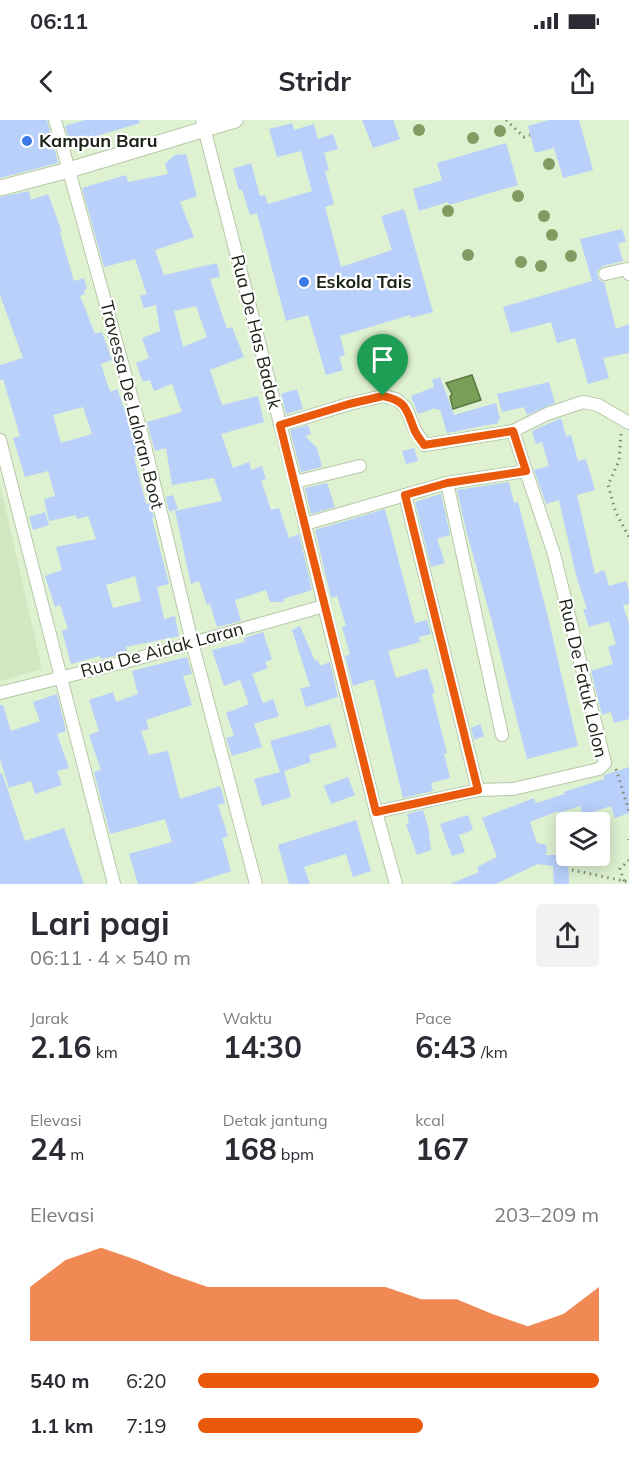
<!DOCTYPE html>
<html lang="id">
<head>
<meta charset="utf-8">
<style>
  body { margin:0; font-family:Mulish,sans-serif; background:#f2f2f3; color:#2b2b33; height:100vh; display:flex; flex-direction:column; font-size:22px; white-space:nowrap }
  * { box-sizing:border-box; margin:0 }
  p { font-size:20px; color:#7c7c81 }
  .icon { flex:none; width:33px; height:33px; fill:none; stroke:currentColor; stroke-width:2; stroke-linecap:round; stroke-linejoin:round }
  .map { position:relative; height:764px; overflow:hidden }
  .drawer { display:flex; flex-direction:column; background:#fff; flex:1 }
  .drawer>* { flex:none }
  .controls { position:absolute; left:556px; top:692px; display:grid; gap:12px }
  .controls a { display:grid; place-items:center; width:54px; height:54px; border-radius:6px; background:#fff; box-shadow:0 3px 15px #0003; font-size:30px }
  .pin { position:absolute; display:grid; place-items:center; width:51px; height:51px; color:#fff; margin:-62px -26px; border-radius:50% 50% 50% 0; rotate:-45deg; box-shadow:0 0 6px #0007 }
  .pin .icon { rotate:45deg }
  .round { display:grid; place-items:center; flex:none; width:63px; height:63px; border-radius:6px; background:#f2f2f3 }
  .head { display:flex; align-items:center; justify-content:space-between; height:102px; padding:0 30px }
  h1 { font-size:33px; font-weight:700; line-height:45px }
  .figures { display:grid; grid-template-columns:repeat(3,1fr); gap:9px; height:102px; padding:6px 30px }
  .figures div { display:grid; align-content:center }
  .figures b { font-size:30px; font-weight:700 }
  .figures small { font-size:16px; font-weight:400 }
  .figures p { font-size:16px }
  .chart { height:168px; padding:12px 30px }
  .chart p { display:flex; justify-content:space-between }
  .chart svg { width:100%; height:108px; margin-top:6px; fill:#ea580c; opacity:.7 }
  ul { padding:0 30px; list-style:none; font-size:20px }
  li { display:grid; grid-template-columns:96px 72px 1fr; align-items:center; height:45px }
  li i { height:15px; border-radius:8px; background:#ea580c }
  .status { display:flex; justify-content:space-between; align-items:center; height:42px; padding:0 30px; background:#fff; direction:ltr }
  .status svg { height:16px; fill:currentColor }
  header { display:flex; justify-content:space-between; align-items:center; height:78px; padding:0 30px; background:#fff; font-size:27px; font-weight:700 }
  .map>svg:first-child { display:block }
  .built { fill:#d1e7c0 }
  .water { fill:#789e57; stroke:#5c7843; stroke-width:1.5 }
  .building { fill:#b8d0fa; fill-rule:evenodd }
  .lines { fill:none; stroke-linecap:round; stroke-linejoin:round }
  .minor-casing { stroke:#b6c8a9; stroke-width:14 }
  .tertiary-casing { stroke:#b6c8a9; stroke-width:17 }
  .path { stroke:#7d8a74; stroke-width:3; stroke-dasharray:1.5 4.5; stroke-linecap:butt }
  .minor { stroke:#fff; stroke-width:12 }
  .tertiary { stroke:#fff; stroke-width:15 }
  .tree { fill:#809c62 }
  .route-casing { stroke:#fff; stroke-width:12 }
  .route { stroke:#ea580c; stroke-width:8 }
  .poi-dot { fill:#3c79e8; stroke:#fff; stroke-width:2 }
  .labels { text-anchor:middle; stroke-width:4.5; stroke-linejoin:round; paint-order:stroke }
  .poi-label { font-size:18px; font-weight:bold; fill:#1a2115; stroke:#fff; text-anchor:start }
  .street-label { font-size:18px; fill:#1a2115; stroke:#fff }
</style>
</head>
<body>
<div class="status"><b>06:11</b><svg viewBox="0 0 49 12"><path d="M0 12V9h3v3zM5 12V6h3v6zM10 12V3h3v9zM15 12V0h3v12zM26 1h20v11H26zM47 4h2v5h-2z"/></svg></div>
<header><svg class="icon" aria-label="back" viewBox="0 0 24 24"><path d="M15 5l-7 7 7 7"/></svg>Stridr<svg class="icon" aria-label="share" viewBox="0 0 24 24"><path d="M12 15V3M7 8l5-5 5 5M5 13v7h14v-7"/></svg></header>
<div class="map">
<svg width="629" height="764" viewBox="0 0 629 764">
  <rect width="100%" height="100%" fill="#def1d1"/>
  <polygon class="built" points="0,364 42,549 0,561"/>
  <polygon class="water" points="472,255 481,280 453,289 450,277 452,274 446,263"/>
  <g class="building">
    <polygon points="0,0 47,0 58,43 0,58"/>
    <polygon points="85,0 139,0 140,3 70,24 65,6"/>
    <polygon points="362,0 393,0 400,19 373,28"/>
    <polygon points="549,0 579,0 593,50 563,58 554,28 535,33 528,6"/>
    <polygon points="292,3 294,10 314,4 318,19 333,14 338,29 324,33 329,50 325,51 334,84 325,87 341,147 392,130 381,96 404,89 433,192 411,198 410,195 340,216 345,235 339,237 343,250 326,255 308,195 286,201 257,93 250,95 242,70 239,70 233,49 251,43 260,76 265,75 268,84 312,71 301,31 277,37 269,9"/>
    <polygon points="506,23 518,65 449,85 448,82 419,91 413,69 442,60 437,43"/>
    <path d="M186,34l11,42 -17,6 14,35 -39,13 9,25 53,-12 3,14 -10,2 17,50 5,-2 12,30 -34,13 12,35 36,-9 6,26 -43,12 12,34 16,-6 2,8 11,-4 4,13 -5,1 10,30 8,-2 10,30 10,-4 13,56 -29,9 1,3h-14l-4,-12 -31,10 6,21 -24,6 -7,-23 -3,1 -8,-24 -8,3 -16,-73 47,-10 -8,-23 -42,7 -6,-37 -11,3 -8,-29 35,-10 -10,-28 -18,7 -4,-11 -7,2 -7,-19 13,-5 -7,-20 18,-7 -4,-26 -12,3 -4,-12 7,-2 -12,-35 -31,8 -22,-79 44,-13 2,7 40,-8 -3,-10 10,-9zM196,186l11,31 -24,10 -9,-36z"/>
    <path d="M29,71l2,9 17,-6 14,38 -2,1 14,48 10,-3 3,11 -3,2 1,3 -5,2 15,38 7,-2 10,28 -11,4 9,28 7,-3 14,38 8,28 -5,2 12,47 4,-1 4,15h-2l17,66 -12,3 7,32 11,-3 4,20 -53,11 1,6 -26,6 -1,-3 -29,8 -9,-33 6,-2 -8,-24 -5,2 -10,-31 17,-6 -6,-23 40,-8 -8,-23 -11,3 -1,-4 -27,6 -5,-22 11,-3 -7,-25 -23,6 -12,-39 7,-2 -17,-57 -3,1v-15l23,-7 -23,-63v-98zM83,287l9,27 -31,9 -8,-28zM135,456l6,25 -28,7 -7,-23z"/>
    <polygon points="622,109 626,121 618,124 623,141 603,146 597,151 597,155 599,160 604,162 616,209 629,204 629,233 603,238 609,258 588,264 575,218 557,223 551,202 511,213 503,187 592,161 580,119"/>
    <polygon points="440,257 454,295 496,283 500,299 498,300 498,303 447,313 440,289 436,290 435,288 418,294 411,276 434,267 432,260"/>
    <polygon points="549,262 555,283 527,295 524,287 502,292 497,274"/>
    <polygon points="297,269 303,289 286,294 281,274"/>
    <polygon points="561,298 566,316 571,315 578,341 586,339 595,370 577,375 595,454 604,450 609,466 626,461 629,471 629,484 623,485 629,503 629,599 614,603 611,592 602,595 591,551 613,544 608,527 616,524 609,501 589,507 583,489 587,489 576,455 559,380 546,384 534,350 549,346 542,322 536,324 532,311"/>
    <polygon points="308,305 311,314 305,316 317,328 322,347 301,352 290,310"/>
    <polygon points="414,328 418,341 406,344 402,331"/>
    <polygon points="509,362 514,383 518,382 547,493 578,626 527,639 492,502 466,410 457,370"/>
    <polygon points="327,363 335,387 311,394 305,368"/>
    <polygon points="441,374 450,415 437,419 445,443 431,447 415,382"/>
    <polygon points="173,375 178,389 169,392 166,377"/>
    <polygon points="385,389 415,503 427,500 431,514 419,517 420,522 388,531 396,558 427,548 435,573 432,574 447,633 444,634 450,658 431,663 433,671 403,678 374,559 353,566 345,536 350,534 342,507 346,506 337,476 331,478 315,410"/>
    <polygon points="45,392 49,405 33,410 29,397"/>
    <polygon points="300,506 315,541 318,540 320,546 330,542 338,577 306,587 300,569 310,566 292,510"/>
    <polygon points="263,512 272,539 265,542 268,548 252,554 263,583 273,579 279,596 254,604 262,627 232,636 226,618 234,616 226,593 249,584 240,560 224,566 212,530 245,522 244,518"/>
    <polygon points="187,537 192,554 183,556 192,585 146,600 149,609 141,611 149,635 168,631 180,679 220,666 225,683 218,685 228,716 222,718 231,751 192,764 138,764 129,734 172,722 165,699 110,714 94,652 101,650 89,615 99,611 89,580 113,572 116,582 138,574 132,551"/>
    <polygon points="57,574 66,611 57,614 69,648 57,651 62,665 35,674 31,661 9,668 0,639 0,585 3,585 11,611 40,601 33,582"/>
    <polygon points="330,604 337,627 309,635 311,642 284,651 291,677 262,686 254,659 280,652 270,621"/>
    <polygon points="480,604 484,616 474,620 471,608"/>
    <polygon points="629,647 629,693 615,698 611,686 583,695 580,686 558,693 558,691 530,702 537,723 547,725 546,735 568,735 569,764 554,764 553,746 537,744 496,764 450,764 479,752 477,747 497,737 482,698 534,678 536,683 565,674 564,672 604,659 604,655"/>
    <polygon points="2,653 25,721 64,708 84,764 0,764 0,654"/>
    <polygon points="348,657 355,675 331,684 324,666"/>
    <polygon points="423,690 428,706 431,730 417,735 406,704 409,703 407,694"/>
    <polygon points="468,695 473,710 459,715 465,732 452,736 440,704"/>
    <polygon points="356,700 371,751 353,757 346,734 304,747 310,764 289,764 278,725"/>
  </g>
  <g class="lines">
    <defs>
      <g id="minor">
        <polyline points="55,0 145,326 192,522 256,764"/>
        <polyline points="202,0 295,362 324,486 376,692 396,764"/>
        <polyline points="605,154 627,149 629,154"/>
        <polyline points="280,305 349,284 383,276 396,279 406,288 415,310 425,325 513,311"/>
        <polyline points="0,320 114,764"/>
        <polyline points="295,362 360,346"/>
        <polyline points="447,363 502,615"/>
        <polyline points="405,375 478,670"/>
        <polyline points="305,404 447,363 526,351 513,311 547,294 583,282 598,285 629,303"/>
        <polyline points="0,573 132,540 324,486"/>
        <polyline points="376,692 478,670 513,669 599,649 605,643 554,434 526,351"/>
      </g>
      <polyline id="tertiary" points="0,68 69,50 235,0"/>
    </defs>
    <use href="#minor" class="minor-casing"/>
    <use href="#tertiary" class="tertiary-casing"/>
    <g class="path">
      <polyline points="506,0 524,17 530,15"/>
      <polyline points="621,314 619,341 608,365 616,393 629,417"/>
      <polyline points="616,649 629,691"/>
      <polyline points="629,719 629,720"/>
      <polyline points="572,750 629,762"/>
      <polyline points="624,761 620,749 629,740"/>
    </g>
    <use href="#minor" class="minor"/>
    <use href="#tertiary" class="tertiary"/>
  </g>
  <g class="tree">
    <circle cx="419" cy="10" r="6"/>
    <circle cx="500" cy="11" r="6"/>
    <circle cx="473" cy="18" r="6"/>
    <circle cx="549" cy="44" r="6"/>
    <circle cx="518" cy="76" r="6"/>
    <circle cx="448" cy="91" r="6"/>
    <circle cx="544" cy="96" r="6"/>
    <circle cx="552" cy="115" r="6"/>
    <circle cx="468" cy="135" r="6"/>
    <circle cx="571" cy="136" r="6"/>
    <circle cx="521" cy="142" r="6"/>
    <circle cx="541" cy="146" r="6"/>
  </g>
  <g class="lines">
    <defs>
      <path id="route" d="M383,276c23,5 23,12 31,33 2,6 7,11 10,16l89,-14 13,40 -79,12 -42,12 73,295 -102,22 -96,-387 69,-21z"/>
    </defs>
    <use href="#route" class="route-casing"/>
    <use href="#route" class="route"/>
  </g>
  <g class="poi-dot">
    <circle cx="27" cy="21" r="6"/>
    <circle cx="304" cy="162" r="6"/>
  </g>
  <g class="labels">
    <g class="poi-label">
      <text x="39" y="27">Kampun Baru</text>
      <text x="316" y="168">Eskola Tais</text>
    </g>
    <g class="street-label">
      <text transform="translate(256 212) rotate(76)" y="6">Rua De Has Badak</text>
      <text transform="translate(132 285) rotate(76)" y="6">Travessa De Laloran Boot</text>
      <text transform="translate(162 530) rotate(-15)" y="6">Rua De Aidak Laran</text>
      <text transform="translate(583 558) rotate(77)" y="6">Rua De Fatuk Lolon</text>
    </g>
  </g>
</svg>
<div class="controls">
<a><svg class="icon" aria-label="layers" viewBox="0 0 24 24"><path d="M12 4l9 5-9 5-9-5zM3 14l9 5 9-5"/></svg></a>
</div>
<div class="pin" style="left:383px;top:276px;background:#1e9e55"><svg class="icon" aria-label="arrive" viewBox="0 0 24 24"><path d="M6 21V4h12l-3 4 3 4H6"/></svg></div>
</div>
<section class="drawer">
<div class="head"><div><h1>Lari pagi</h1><p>06:11 · 4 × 540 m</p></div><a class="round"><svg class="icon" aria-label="share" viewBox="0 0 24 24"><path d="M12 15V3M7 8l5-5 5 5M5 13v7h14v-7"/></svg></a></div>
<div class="figures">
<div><p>Jarak</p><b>2.16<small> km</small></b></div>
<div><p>Waktu</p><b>14:30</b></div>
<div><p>Pace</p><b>6:43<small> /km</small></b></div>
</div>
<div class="figures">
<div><p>Elevasi</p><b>24<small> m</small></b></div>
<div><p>Detak jantung</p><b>168<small> bpm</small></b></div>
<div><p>kcal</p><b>167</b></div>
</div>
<div class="chart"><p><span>Elevasi</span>203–209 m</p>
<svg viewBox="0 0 160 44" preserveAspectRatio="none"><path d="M0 44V22L10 11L20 6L30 11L40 17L50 22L60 22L70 22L80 22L90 22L100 22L110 27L120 27L130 33L140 38L150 33L160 22V44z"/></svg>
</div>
<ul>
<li><b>540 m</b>6:20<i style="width:100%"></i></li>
<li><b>1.1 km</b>7:19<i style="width:56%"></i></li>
</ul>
</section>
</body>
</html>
